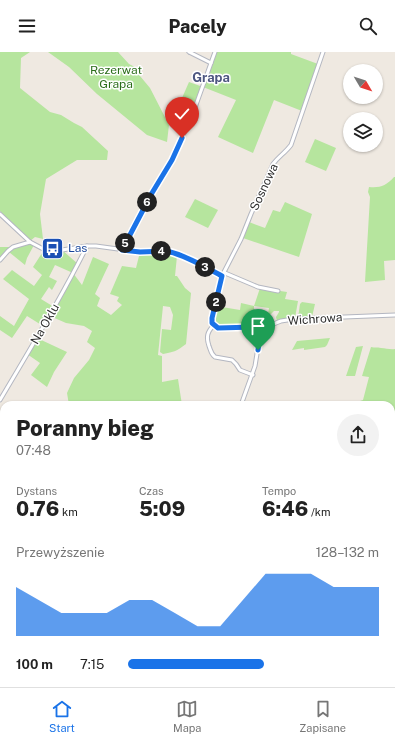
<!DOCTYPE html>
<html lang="pl">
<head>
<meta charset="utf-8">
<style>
  body { margin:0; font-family:"Public Sans",sans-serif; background:#f2f2f2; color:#222; height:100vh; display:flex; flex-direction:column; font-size:15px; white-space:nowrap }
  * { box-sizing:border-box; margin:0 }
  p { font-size:13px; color:#767676 }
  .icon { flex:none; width:22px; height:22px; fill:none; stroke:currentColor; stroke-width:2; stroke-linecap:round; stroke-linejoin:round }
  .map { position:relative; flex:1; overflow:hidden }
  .sheet { position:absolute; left:0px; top:349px; width:395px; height:286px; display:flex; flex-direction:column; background:#fff; border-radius:12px 12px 0 0; box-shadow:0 1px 3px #0004 }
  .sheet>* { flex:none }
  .needle { width:26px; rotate:129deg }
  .buttons { position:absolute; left:343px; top:12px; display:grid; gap:8px }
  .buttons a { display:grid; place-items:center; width:40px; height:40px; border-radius:50%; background:#fff; box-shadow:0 1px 3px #0004; font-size:20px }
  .pin { position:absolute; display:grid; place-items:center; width:34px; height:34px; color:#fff; margin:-41px -17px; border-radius:50% 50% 50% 0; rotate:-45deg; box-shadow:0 0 4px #0007 }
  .pin .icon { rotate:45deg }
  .km { position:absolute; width:20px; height:20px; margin:-10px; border-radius:50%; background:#222; color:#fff; font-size:11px; line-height:20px; text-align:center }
  .round { display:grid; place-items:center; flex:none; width:42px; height:42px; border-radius:21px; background:#f2f2f2 }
  .summary { display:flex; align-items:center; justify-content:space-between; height:68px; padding:0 16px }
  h1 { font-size:22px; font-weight:800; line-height:30px }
  .figures { display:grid; grid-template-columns:repeat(3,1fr); gap:6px; height:68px; padding:4px 16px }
  .figures div { display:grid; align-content:center }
  .figures b { font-size:20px; font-weight:800 }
  .figures small { font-size:11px; font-weight:400 }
  .figures p { font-size:11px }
  .chart { height:112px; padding:8px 16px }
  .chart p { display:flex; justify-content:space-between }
  .chart svg { width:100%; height:72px; margin-top:4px; fill:#1a73e8; opacity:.7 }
  ul { padding:0 16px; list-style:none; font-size:13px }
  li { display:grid; grid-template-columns:64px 48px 1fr; align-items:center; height:30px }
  li i { height:10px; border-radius:5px; background:#1a73e8 }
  header { display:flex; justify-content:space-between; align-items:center; height:52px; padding:0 16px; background:#fff; font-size:18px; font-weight:800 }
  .menu { display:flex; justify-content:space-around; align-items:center; height:56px; border-top:1px solid #e0e0e0; background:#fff; font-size:11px; color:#767676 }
  .menu a { display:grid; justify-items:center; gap:2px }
  .menu .active { color:#1a73e8 }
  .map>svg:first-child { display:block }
  .green { fill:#b6e59e; fill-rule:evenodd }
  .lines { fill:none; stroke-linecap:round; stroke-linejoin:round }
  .stream { stroke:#75cff0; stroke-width:1 }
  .street-casing { stroke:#b4b7c1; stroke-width:5 }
  .street { stroke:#fff; stroke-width:3 }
  .route-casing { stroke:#fff; stroke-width:8 }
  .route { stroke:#1a73e8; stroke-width:5 }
  .labels { text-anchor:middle; stroke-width:3; stroke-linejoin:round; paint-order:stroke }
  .park-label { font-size:12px; fill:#2c6e1b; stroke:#fff }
  .street-label { font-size:12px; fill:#2e2e2e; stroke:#fff }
  .transit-label { font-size:12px; fill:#164399; stroke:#fff; text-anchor:start }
  .neighbourhood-label { font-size:13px; font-weight:bold; fill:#4d5680; stroke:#fff }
</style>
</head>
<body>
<header><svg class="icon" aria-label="menu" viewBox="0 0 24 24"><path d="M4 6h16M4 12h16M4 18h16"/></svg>Pacely<svg class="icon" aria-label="search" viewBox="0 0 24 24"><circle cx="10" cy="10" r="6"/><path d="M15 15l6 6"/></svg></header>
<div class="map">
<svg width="395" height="635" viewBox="0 0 395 635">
  <rect width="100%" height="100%" fill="#efe9e1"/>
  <g class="green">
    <polygon points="0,0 30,0 21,6 20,36 50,60 61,63 74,71 82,75 108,99 107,108 77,108 46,127 40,162 43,187 35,185 30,189 0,159"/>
    <polygon points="48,0 118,0 129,12 135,15 135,18 150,36 169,73 167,90 147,83 97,42 69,15"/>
    <polygon points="216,0 291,0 291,2 318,12 302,59 274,48 253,101 218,85 236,48 203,35 197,53 182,46 189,30 203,35"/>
    <polygon points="315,87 336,96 326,119 305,110"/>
    <path d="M394,125h1v83l-11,1 1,19 -20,2 5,-85 -2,-5 1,-5c11,1 17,-1 25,-10z"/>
    <polygon points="195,147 218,158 208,176 185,165"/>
    <polygon points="285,150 312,162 299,205 243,186 249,170 265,176 273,158 280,160"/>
    <polygon points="30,190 34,193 27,206 25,213 9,200 0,209 0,195 13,195"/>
    <path d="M44,198h18l16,14 -5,9 9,12 11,-28 16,7 -14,30 5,4 -3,8 14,9 11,-10 -5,-4 2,-4 -9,-3 12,-28 14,2 4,-16c12,0 25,-2 37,4l-2,20h2l8,12 6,5 -5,51c-9,7 -12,8 -23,10l-3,-2 2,-23 9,1 2,-15 -3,-8 -7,-1 -5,49 4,1v26l16,-3 4,26h-113l-2,-12 7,-15 15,-18 6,-12 -8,-6 5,-11 -8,-5 -18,-3 -16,-7 -7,10 -16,-10 -15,22 -12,-8v-14l14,10 15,-27 -26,-20 9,-9 22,16 8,-11 -9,-8zM55,213l18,8 -19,34 -13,-8 8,-12 3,3 5,-9 -8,-4z"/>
    <polygon points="260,236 287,240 285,247 298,249 295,266 277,269 276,265 279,260 279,259 274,259 271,262 268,262 269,256 254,254 254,274 219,275 215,272 213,267 216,254 240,258 241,251 254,254"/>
    <polygon points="302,250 315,252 312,265 298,266 300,252"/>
    <polygon points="37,286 67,300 54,320 47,335 31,323 40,311 27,302"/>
    <polygon points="330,286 327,293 325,295 304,298 304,296 292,298 297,289"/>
    <polygon points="363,294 355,324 346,324 356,295"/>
    <path d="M371,295c4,1 6,0 10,1 5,0 9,2 14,1v83l-4,-2v-25h-36l2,-3 6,-2 6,-23 -7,-1z"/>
    <polygon points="4,398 4,429 2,431 0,443 0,401"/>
    <polygon points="395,419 395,456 391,458 391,424"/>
    <polygon points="4,448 4,520 0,515 0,450"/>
    <polygon points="0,549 4,550 4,631 5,631 0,634"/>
    <polygon points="395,593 395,635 182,635 187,631 391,631 391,598"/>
    <polygon points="94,631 121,631 123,635 95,635 96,634"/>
  </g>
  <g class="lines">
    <g class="stream">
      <polyline points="199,631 201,635"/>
      <polyline points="218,631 219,635"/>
      <polyline points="351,631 353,635"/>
      <polyline points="257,633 259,635"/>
    </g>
    <defs>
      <g id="street">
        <polyline points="189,0 211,11"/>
        <polyline points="0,162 30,190 47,199 62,198 87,194 96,194 140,200 167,199 182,205 222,224"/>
        <polyline points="122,198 152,141 172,107 192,64 215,0"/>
        <polyline points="0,208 8,199 13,195 30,190"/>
        <polyline points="225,221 258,235 278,239"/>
        <path d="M214,273l-2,-3v-5l10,-41 19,-37 10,-25 22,-50c6,-8 12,-11 18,-19l32,-93"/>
        <polyline points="214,273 218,276 255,275 261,277 281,269 294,267 395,263"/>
        <path d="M214,273c-7,7 -8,12 -5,21 2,5 2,8 6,11l17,3 4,4 4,6 13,5"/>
        <path d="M0,348c30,-51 61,-101 87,-154"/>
        <polyline points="241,353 255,314 261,277"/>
        <polyline points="391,503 395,505"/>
        <polyline points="122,635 130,631"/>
      </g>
    </defs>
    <use href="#street" class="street-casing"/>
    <use href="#street" class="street"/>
  </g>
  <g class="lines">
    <defs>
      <path id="route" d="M182,86l-10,22 -20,33 -30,57 18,2 27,-1c20,5 38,16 55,25l-10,42v5l6,5 36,-1 7,2 -3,21"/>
    </defs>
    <use href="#route" class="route-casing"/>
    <use href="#route" class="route"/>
  </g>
  <defs>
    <symbol id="bus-square" viewBox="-11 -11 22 22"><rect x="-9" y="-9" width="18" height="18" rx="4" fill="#1a4fb4" stroke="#fff"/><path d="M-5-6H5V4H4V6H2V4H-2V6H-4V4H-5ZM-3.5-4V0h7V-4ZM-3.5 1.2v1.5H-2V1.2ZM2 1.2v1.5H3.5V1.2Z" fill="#fff"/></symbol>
  </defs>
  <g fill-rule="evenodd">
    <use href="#bus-square" x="40" y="184" width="25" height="25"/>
  </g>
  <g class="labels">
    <g class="park-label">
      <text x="116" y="22">Rezerwat<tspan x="116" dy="14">Grapa</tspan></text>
    </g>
    <g class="street-label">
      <text transform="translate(264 135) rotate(-65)" y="4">Sosnowa</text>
      <text transform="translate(315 267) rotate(-4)" y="4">Wichrowa</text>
      <text transform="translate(45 272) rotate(-60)" y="4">Na Oklu</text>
    </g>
    <g class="transit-label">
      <text x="68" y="200">Las</text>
    </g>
    <g class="neighbourhood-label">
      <text x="211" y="30">Grapa</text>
    </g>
  </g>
</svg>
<div class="buttons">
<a><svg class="needle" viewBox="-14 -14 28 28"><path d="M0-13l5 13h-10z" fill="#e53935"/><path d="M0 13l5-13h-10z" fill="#767676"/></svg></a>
<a><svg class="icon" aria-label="layers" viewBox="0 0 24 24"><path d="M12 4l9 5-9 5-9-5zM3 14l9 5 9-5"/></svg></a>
</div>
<div class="pin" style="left:258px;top:298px;background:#1e9e55"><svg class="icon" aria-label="arrive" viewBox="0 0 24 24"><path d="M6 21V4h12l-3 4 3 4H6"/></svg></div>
<div class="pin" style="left:182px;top:86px;background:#d93025"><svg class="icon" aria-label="check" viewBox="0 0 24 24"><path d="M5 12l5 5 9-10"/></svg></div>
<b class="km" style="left:216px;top:250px">2</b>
<b class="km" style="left:205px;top:215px">3</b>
<b class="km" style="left:161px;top:199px">4</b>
<b class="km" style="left:125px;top:191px">5</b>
<b class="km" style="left:147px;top:150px">6</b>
<section class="sheet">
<div class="summary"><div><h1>Poranny bieg</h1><p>07:48</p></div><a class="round"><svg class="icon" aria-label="share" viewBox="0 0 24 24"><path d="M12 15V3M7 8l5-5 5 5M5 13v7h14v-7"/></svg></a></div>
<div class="figures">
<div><p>Dystans</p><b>0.76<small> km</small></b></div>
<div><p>Czas</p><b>5:09</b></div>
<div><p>Tempo</p><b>6:46<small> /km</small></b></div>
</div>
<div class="chart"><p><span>Przewyższenie</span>128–132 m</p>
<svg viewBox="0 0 160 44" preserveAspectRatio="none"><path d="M0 44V14L10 22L20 30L30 30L40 30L50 22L60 22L70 30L80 38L90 38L100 22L110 6L120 6L130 6L140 14L150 14L160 14V44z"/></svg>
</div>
<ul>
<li><b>100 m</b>7:15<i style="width:54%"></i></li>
</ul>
</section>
</div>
<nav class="menu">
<a class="active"><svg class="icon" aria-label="home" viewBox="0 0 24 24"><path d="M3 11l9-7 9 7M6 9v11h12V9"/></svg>Start</a>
<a><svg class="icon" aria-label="map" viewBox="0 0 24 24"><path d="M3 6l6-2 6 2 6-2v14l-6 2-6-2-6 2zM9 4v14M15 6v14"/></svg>Mapa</a>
<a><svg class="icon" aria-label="saved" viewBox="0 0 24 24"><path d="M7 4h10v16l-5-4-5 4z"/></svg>Zapisane</a>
</nav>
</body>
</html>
